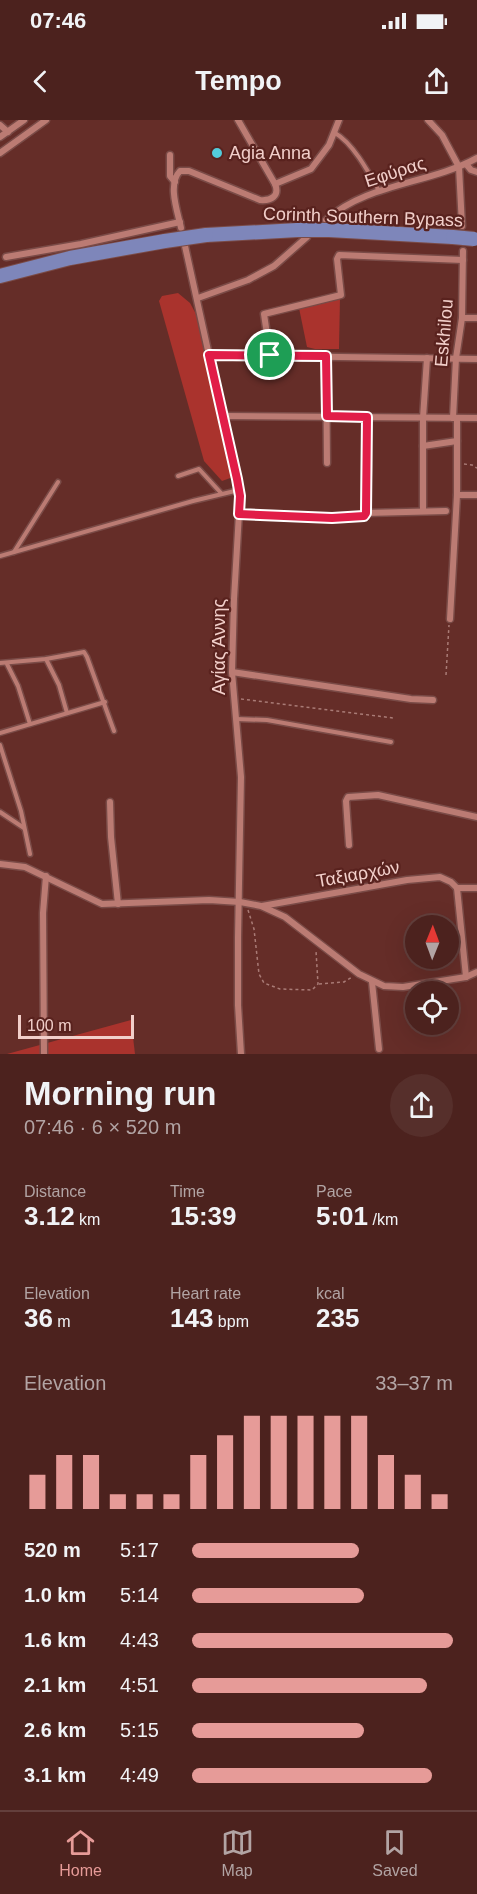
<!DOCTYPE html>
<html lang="en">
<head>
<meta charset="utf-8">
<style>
  body { margin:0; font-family:Helvetica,sans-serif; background:#562f2b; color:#f1f3f6; height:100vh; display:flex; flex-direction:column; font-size:22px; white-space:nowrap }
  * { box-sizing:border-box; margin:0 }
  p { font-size:20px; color:#b2a4a4 }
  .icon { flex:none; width:33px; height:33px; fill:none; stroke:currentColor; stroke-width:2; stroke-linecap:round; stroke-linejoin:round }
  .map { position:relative; height:934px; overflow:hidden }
  .drawer { display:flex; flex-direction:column; background:#4c221e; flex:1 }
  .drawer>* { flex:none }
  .needle { width:39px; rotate:1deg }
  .controls { position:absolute; left:405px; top:795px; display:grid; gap:12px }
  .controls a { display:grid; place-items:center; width:54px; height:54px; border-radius:50%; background:#4c221e; box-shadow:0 6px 24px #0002,0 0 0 2px #633f3c; font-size:30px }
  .scale { position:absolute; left:18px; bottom:15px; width:116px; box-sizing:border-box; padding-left:6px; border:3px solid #f2cfca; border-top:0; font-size:16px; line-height:21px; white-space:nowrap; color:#f2cfca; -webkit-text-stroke:4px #59221e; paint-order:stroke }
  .pin { position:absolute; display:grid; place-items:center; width:51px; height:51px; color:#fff; margin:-26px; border:3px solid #fff; border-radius:50%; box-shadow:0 2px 6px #0007 }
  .round { display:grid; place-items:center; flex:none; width:63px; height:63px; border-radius:32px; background:#562f2b }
  .headline { display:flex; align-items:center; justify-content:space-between; height:102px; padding:0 24px }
  h1 { font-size:33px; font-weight:600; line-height:45px }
  .stats { display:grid; grid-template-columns:repeat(3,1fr); gap:9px; height:102px; padding:6px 24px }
  .stats div { display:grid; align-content:center }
  .stats b { font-size:26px; font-weight:600 }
  .stats small { font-size:16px; font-weight:400 }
  .stats p { font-size:16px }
  .chart { height:168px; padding:12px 24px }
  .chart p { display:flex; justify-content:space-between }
  .chart svg { width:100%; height:108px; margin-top:6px; stroke:#e69b98; stroke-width:6 }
  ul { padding:0 24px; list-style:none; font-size:20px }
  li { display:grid; grid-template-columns:96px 72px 1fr; align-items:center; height:45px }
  li i { height:15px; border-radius:8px; background:#e69b98 }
  .status { display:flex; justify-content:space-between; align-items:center; height:42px; padding:0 30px; background:#4c221e; direction:ltr }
  .status svg { height:16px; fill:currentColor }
  header { display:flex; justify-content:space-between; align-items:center; height:78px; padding:0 24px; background:#4c221e; font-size:27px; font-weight:600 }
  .tab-bar { display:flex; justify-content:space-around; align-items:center; height:84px; border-top:2px solid #633f3c; background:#4c221e; font-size:16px; color:#b2a4a4 }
  .tab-bar a { display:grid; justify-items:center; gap:3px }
  .tab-bar .on { color:#e69b98 }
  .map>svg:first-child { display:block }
  .green { fill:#aa332d }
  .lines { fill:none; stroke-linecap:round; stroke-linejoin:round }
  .service-casing { stroke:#7a4b47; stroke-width:7 }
  .minor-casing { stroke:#7a4b47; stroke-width:9 }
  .trunk-casing { stroke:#7a4b47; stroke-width:16 }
  .path { stroke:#a97b76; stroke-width:1.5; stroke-dasharray:3 3; stroke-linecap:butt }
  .service { stroke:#bb7b73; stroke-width:4 }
  .minor { stroke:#bb7b73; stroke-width:6 }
  .trunk { stroke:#7e86ba; stroke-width:14 }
  .trunk-bridge-casing { stroke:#7a4b47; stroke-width:16; stroke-linecap:butt }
  .trunk-bridge { stroke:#7e86ba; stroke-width:14 }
  .route-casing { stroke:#fff; stroke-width:12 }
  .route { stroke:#e11d48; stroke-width:8 }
  .poi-dot { fill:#53cbda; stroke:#59221e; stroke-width:2 }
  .labels { text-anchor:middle; stroke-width:4.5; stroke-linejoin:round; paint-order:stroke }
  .poi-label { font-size:18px; fill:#f2cfca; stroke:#59221e; text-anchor:start }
  .street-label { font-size:18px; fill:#f2cfca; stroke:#59221e }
</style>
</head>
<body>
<div class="status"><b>07:46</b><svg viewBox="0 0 49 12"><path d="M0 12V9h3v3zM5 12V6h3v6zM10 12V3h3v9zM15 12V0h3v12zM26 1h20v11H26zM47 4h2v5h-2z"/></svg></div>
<header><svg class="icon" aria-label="back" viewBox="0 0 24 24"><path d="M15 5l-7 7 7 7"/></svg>Tempo<svg class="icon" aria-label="share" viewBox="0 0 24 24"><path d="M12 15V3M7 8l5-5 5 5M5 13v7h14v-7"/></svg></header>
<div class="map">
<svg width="477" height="934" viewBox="0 0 477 934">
  <rect width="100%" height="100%" fill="#652d28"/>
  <g class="green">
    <polygon points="178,173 190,183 196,194 233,357 222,361 204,341 159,181 162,176"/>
    <polygon points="340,178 339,229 315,229 307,227 299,188"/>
    <polygon points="131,900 135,934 7,934"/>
  </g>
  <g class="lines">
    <defs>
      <g id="service">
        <path d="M335,13c18,10 34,40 44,58"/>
        <polyline points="178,356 199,349 221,373"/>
        <polyline points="14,432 58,362"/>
        <polyline points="0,436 193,381 239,370"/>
        <polyline points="46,539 59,565 67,593"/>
        <polyline points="0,543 46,539 84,532 87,537 114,611"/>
        <polyline points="7,544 18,566 30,604"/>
        <polyline points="236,599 267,600 391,622"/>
        <polyline points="0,613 105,582"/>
        <polyline points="0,625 21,691 30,734"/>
        <polyline points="0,692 24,708"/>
      </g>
      <g id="minor">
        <polyline points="428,0 442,15 459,47 462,106"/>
        <polyline points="0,5 8,12"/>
        <polyline points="0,17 24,0"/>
        <polyline points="0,33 46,0"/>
        <polyline points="170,35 170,56 175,62"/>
        <polyline points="466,44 471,50 477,52"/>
        <polyline points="275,64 311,49 329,25 339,0"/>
        <path d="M326,100c41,-37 104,-36 151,-62"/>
        <path d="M181,108c-3,-15 -14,-44 -1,-57h9l71,29c11,1 20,-4 15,-16l-37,-64"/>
        <polyline points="185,126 240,376 234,479 232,552 241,657 238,817 238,885 241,934"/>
        <polyline points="6,137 81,124 180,102"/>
        <polyline points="198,178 248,160 274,146 307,117"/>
        <polyline points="462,198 477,198"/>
        <polyline points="209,235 477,239"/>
        <polyline points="270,235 264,194 341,175 337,139 339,135 463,140"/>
        <polyline points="326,236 327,343"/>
        <polyline points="223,296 477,298"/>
        <polyline points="453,298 456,238 462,198 463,131"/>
        <polyline points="423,326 457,321"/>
        <polyline points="457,375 477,375"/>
        <polyline points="423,391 423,298 427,238"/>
        <polyline points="366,393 446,391"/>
        <polyline points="239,394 332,398 364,396 366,393 368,347 367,297"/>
        <polyline points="450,499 457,375 457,298"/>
        <polyline points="232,552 411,579 433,580"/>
        <polyline points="110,682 111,717 118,784"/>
        <polyline points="349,725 346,681 348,677 378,675 477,697"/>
        <polyline points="0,744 25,747 102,784 209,780 240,782 261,786 285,797 359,854 384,866 403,867 466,857 477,852"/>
        <polyline points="457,768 466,857"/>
        <polyline points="457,768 477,768"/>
        <polyline points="262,786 407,760 440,757 451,762 457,768"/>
        <polyline points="372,862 379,929"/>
        <polyline points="44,934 43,793 46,756"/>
      </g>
      <g id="trunk">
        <polyline points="329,110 453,117"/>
        <polyline points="206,115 298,110"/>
        <polyline points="0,156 70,138 165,121"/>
      </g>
    </defs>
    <use href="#service" class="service-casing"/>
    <use href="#minor" class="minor-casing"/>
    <use href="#trunk" class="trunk-casing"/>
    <g class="path">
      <polyline points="464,344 472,345 477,348"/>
      <polyline points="446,555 449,505"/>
      <polyline points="241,579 393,598"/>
      <polyline points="248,790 254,809 259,854 264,863 280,869 312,870 318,864 316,831"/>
      <polyline points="319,864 344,862 352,857"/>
    </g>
    <use href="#service" class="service"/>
    <use href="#minor" class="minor"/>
    <use href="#trunk" class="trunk"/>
    <defs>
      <g id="trunk-bridge">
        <polyline points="298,110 329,110"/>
        <polyline points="453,117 474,119"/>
        <polyline points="165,121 206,115"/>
      </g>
    </defs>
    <use href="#trunk-bridge" class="trunk-bridge-casing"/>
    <use href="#trunk-bridge" class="trunk-bridge"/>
  </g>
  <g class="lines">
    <defs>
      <polygon id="route" points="209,235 326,236 327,296 367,297 366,393 364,396 332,398 239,394 240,376 237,359"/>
    </defs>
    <use href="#route" class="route-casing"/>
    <use href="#route" class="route"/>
  </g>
  <circle class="poi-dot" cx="217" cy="33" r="6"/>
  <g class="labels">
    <g class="poi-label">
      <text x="229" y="39">Agia Anna</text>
    </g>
    <g class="street-label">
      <text transform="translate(395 52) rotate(-18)" y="6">Εφύρας</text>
      <text transform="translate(363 97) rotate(2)" y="6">Corinth Southern Bypass</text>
      <text transform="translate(444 213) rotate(-85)" y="6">Eskhilou</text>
      <text transform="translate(219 527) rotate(-90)" y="6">Αγίας Άννης</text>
      <text transform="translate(358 754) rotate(-10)" y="6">Ταξιαρχών</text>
    </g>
  </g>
</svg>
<div class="controls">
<a><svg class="needle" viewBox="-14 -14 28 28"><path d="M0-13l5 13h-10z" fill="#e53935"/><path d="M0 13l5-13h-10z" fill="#b2a4a4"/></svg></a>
<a><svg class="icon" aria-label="locate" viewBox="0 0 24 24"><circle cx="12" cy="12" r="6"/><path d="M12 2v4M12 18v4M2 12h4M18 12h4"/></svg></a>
</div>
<div class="scale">100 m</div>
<div class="pin" style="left:270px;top:235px;background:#1e9e55"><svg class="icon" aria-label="arrive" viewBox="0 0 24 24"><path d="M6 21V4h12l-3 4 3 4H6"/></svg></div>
</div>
<section class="drawer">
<div class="headline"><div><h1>Morning run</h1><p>07:46 · 6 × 520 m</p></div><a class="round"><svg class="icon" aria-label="share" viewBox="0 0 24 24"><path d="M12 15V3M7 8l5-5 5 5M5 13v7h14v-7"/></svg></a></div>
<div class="stats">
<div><p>Distance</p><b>3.12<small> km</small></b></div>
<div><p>Time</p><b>15:39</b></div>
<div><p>Pace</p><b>5:01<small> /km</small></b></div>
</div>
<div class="stats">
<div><p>Elevation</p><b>36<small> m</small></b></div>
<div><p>Heart rate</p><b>143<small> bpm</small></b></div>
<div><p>kcal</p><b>235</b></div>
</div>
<div class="chart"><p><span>Elevation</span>33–37 m</p>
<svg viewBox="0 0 160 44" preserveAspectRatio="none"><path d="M5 44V30M15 44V22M25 44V22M35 44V38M45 44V38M55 44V38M65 44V22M75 44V14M85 44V6M95 44V6M105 44V6M115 44V6M125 44V6M135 44V22M145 44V30M155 44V38"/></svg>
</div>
<ul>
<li><b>520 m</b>5:17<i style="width:64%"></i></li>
<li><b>1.0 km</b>5:14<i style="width:66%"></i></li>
<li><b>1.6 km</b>4:43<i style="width:100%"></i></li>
<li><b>2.1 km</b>4:51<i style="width:90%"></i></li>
<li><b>2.6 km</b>5:15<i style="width:66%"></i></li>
<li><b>3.1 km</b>4:49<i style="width:92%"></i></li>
</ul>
</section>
<nav class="tab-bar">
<a class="on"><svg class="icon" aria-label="home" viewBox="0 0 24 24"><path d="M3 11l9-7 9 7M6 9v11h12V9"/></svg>Home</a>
<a><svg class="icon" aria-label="map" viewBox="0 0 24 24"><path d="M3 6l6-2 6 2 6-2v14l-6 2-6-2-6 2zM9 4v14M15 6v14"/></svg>Map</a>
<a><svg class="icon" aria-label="saved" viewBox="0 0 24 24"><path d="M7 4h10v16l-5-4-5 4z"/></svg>Saved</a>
</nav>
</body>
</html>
